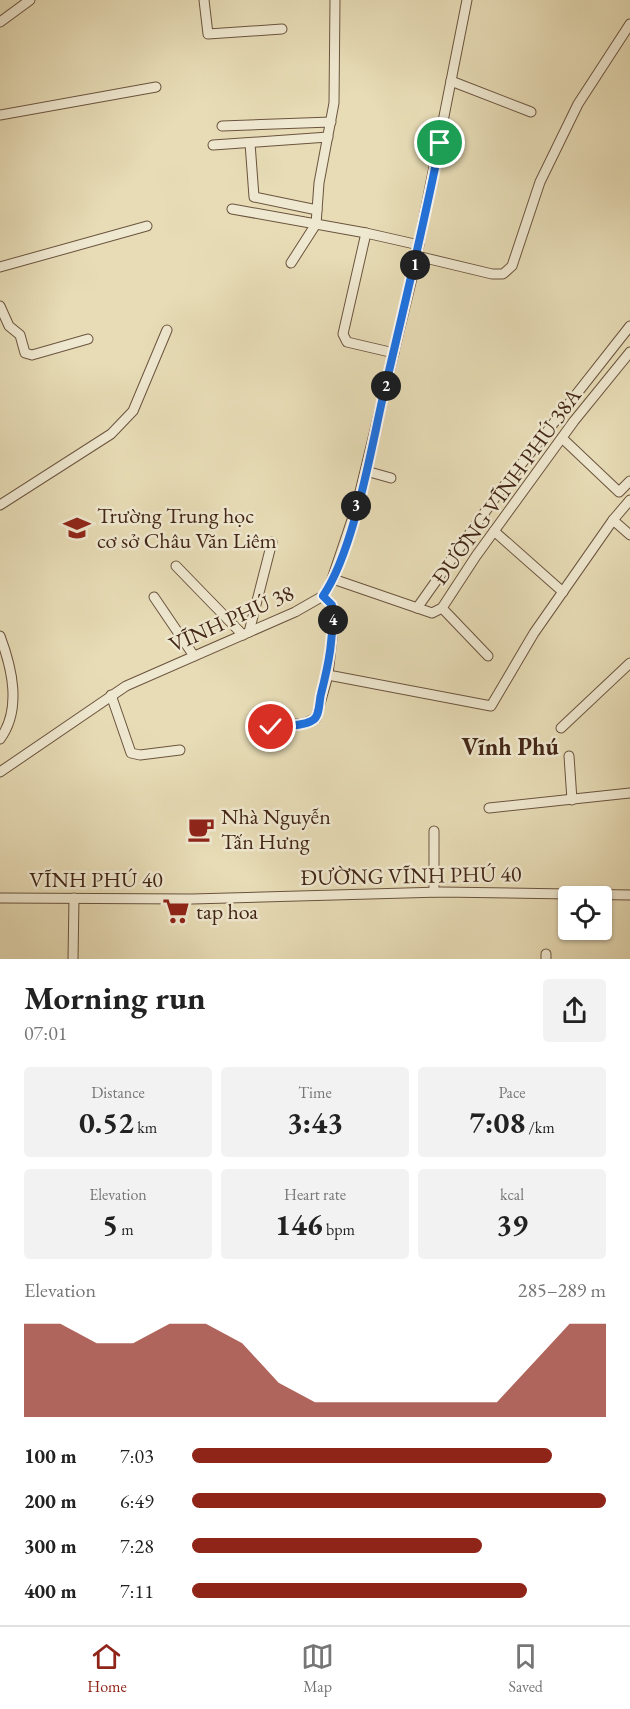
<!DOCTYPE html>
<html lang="en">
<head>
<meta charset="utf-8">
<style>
  body { margin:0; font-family:"EB Garamond",serif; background:#f2f2f2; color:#222; height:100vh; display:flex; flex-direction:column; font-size:22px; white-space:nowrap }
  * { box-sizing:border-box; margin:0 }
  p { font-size:20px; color:#767676 }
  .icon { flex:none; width:33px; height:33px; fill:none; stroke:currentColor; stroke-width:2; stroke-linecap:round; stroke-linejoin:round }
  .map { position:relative; height:959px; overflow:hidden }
  .side { display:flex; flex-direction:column; background:#fff; flex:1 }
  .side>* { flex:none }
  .buttons { position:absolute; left:558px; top:886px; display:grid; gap:12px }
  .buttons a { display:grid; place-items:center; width:54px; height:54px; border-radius:6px; background:#fff; box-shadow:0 2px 4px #0004; font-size:30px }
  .pin { position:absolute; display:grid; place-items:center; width:51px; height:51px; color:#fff; margin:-26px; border:3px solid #fff; border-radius:50%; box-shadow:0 2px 6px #0007 }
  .km { position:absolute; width:30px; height:30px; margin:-15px; border-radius:50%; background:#222; color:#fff; font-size:16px; line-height:30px; text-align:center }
  .round { display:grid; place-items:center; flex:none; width:63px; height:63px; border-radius:6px; background:#f2f2f2 }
  .head { display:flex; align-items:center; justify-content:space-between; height:102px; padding:0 24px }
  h1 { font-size:33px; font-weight:700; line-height:45px }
  .figures { display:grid; grid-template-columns:repeat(3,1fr); gap:9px; height:102px; padding:6px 24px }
  .figures div { display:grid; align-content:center; border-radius:6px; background:#f2f2f2; text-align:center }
  .figures b { font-size:30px; font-weight:700 }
  .figures small { font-size:16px; font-weight:400 }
  .figures p { font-size:16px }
  .chart { height:168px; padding:12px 24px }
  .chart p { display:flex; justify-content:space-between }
  .chart svg { width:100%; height:108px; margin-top:6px; fill:#8f2418; opacity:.7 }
  ul { padding:0 24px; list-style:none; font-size:20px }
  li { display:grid; grid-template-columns:96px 72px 1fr; align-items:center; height:45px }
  li i { height:15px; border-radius:8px; background:#8f2418 }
  .menu { display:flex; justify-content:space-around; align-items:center; height:84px; border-top:2px solid #e0e0e0; background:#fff; font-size:16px; color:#767676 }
  .menu a { display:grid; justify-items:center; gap:3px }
  .menu .current { color:#8f2418 }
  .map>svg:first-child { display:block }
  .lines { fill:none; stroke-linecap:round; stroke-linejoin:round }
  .street-casing { stroke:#6b543e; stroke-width:11 }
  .street { stroke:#efe8d0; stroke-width:9 }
  .route-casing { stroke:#fff; stroke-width:12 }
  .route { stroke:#1a73e8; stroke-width:8 }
  .labels { text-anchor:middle; stroke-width:5; stroke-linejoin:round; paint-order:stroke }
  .street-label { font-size:22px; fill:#422616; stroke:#efe8d0 }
  .poi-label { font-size:22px; fill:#422616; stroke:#efe8d0; text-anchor:start }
  .neighbourhood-label { font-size:24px; font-weight:bold; fill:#422616; stroke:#efe8d0 }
</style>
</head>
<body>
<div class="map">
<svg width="630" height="959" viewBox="0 0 630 959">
  <rect width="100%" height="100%" fill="#e7dcb6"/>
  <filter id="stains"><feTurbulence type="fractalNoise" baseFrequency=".00333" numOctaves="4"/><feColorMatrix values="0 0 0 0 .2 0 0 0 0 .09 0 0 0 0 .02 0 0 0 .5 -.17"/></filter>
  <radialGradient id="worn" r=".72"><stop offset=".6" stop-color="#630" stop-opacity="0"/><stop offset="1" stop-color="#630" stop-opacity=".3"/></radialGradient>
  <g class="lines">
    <defs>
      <g id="street">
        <polyline points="204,0 208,34 282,29"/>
        <polyline points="0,22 30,0"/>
        <polyline points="451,81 531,112"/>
        <polyline points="0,115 156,87"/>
        <polyline points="222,126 331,122"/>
        <polyline points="250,143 254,197 317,210"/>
        <polyline points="213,145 328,137"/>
        <polyline points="232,209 366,233 343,334 347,342 394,353"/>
        <polyline points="366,233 419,245"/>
        <polyline points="417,256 492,274 503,274 512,266 540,182 578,104 630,24"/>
        <polyline points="291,263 316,224 319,183 334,103 335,0"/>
        <polyline points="0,267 147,226"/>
        <polyline points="0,306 9,326 20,335 25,353 32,355 88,339"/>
        <polyline points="562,438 619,492 630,481"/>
        <polyline points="366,471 391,478"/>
        <polyline points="630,500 613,520 630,535"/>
        <polyline points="0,505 111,434 133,411 167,330"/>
        <polyline points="494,531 563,592"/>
        <polyline points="176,566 243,635"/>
        <polyline points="333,579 432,613 442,608 476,556 574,421 630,352"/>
        <polyline points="323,596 332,605 333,629 328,675 491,706 534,633 613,520"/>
        <polyline points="154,597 194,656"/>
        <polyline points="417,608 497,495 630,326"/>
        <polyline points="442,608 488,656"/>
        <polyline points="249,632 272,542"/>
        <path d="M0,636c12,32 22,73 0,103"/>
        <polyline points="111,695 131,753 140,755 180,750"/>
        <polyline points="271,727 305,723 316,718 328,675"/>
        <polyline points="561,728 630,663"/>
        <polyline points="569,756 572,800"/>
        <polyline points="0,772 126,686 295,612 323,596 330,585 356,508 412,278 467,0"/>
        <polyline points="489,808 630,793"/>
        <polyline points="434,892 434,831"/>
        <polyline points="0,898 192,899 441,892 630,895"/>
        <polyline points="73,959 74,898"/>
        <polyline points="546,959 546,954"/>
      </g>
    </defs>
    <use href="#street" class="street-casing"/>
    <use href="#street" class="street"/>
  </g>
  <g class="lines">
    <defs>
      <path id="route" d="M271,727c12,-2 32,0 42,-7 7,-4 6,-19 8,-26 8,-31 13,-58 11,-89l-9,-9c30,-44 47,-141 59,-195 20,-86 41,-171 58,-258"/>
    </defs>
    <use href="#route" class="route-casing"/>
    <use href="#route" class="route"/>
  </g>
  <defs>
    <symbol id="school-bare" viewBox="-9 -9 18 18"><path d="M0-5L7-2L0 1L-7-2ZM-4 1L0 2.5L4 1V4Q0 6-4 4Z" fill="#8f2418" stroke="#efe8d0" stroke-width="2.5" paint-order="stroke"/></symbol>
    <symbol id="cafe-bare" viewBox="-9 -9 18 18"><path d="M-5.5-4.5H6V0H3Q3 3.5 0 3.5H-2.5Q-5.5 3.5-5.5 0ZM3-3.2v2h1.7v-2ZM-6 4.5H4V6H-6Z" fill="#8f2418" stroke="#efe8d0" stroke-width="2.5" paint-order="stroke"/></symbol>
    <symbol id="supermarket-bare" viewBox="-9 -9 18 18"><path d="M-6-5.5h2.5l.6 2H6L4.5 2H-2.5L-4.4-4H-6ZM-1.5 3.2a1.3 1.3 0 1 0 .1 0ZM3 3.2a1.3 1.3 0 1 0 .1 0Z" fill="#8f2418" stroke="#efe8d0" stroke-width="2.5" paint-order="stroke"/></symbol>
  </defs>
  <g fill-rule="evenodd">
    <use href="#school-bare" x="58" y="509" width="38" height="38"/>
    <use href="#cafe-bare" x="182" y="810" width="38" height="38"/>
    <use href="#supermarket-bare" x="157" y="892" width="38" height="38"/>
  </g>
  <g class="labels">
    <g class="street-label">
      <text transform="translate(506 486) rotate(-54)" y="8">ĐƯỜNG VĨNH PHÚ 38A</text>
      <text transform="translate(231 618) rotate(-24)" y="8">VĨNH PHÚ 38</text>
      <text transform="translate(411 875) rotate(-1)" y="8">ĐƯỜNG VĨNH PHÚ 40</text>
      <text x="96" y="887">VĨNH PHÚ 40</text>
    </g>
    <g class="poi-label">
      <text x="97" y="523">Trường Trung học<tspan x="97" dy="25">cơ sở Châu Văn Liêm</tspan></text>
      <text x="221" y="824">Nhà Nguyễn<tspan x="221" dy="25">Tấn Hưng</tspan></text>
      <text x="196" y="919">tap hoa</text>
    </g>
    <g class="neighbourhood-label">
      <text x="510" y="755">Vĩnh Phú</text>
    </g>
  </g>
  <rect width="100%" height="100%" filter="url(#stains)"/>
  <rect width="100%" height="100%" fill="url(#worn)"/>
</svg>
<div class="buttons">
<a><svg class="icon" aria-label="locate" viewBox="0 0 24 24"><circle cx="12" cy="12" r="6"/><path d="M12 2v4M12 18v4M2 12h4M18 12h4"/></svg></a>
</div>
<div class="pin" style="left:440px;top:143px;background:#1e9e55"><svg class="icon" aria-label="arrive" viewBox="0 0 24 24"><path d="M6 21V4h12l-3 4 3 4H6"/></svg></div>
<div class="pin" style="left:271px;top:727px;background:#d93025"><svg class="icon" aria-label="check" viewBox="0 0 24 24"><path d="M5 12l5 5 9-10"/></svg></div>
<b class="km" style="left:415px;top:265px">1</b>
<b class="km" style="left:386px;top:386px">2</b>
<b class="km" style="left:356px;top:506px">3</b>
<b class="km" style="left:333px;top:620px">4</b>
</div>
<section class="side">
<div class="head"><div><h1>Morning run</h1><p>07:01</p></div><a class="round"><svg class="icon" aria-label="share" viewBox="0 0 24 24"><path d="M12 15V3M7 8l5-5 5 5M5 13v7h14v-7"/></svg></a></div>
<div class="figures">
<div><p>Distance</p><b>0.52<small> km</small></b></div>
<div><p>Time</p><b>3:43</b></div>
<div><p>Pace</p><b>7:08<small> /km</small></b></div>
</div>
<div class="figures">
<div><p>Elevation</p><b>5<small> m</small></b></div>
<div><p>Heart rate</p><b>146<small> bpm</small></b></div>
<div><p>kcal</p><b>39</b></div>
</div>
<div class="chart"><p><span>Elevation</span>285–289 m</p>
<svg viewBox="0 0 160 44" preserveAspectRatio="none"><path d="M0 44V6L10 6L20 14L30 14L40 6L50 6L60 14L70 30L80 38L90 38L100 38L110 38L120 38L130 38L140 22L150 6L160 6V44z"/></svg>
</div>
<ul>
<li><b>100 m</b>7:03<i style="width:87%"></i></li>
<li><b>200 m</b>6:49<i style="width:100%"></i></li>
<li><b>300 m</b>7:28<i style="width:70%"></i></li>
<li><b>400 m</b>7:11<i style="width:81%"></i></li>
</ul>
</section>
<nav class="menu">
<a class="current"><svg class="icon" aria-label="home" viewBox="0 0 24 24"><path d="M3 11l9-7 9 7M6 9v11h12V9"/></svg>Home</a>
<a><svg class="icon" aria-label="map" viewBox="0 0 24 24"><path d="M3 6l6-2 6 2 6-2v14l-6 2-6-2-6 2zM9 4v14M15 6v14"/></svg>Map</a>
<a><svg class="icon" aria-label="saved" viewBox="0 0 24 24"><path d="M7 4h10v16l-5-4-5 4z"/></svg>Saved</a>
</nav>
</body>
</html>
